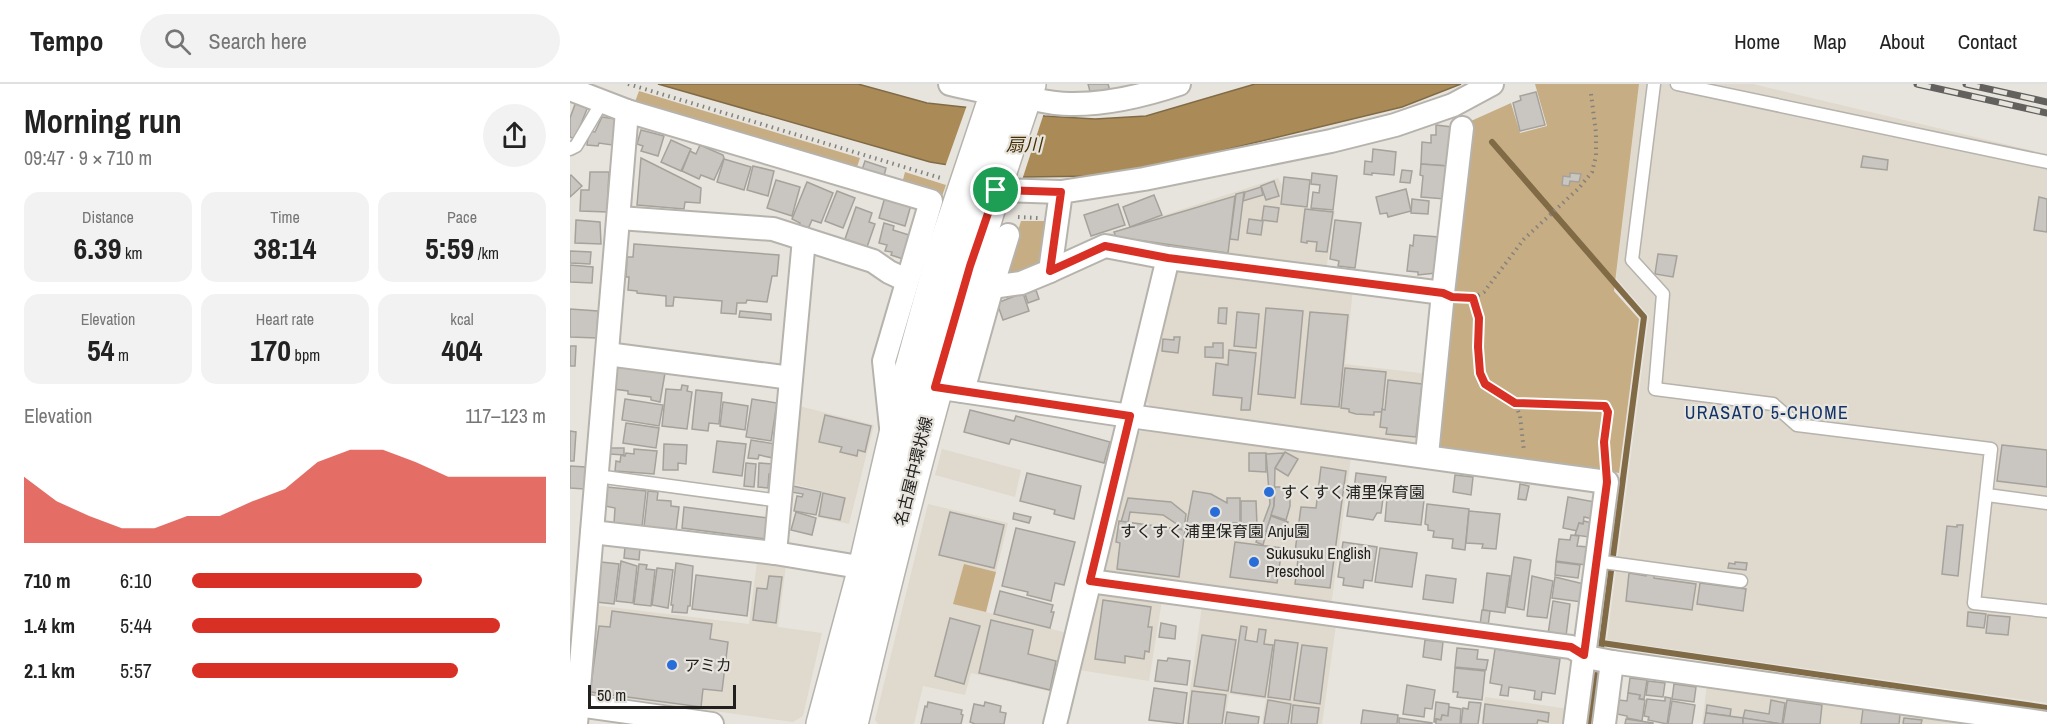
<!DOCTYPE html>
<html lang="en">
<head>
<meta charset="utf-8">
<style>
  body { margin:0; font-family:"Archivo Narrow","Noto Sans JP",sans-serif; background:#f2f2f2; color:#222; height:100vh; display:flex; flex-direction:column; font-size:22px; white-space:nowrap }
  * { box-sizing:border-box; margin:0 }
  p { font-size:20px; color:#767676 }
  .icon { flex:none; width:33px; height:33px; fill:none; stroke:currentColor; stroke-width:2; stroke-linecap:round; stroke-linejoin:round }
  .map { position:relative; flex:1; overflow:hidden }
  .details { display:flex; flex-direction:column; background:#fff; width:570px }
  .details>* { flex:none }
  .scale { position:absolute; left:18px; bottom:15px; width:148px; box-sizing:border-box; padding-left:6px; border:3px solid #21201e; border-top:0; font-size:16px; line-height:21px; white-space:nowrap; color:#21201e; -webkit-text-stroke:4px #e7e4de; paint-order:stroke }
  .pin { position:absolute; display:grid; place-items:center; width:51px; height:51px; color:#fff; margin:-26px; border:3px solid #fff; border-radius:50%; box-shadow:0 2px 6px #0007 }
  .round { display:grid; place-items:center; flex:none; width:63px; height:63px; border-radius:32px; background:#f2f2f2 }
  .overview { display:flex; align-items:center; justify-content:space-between; height:102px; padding:0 24px }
  h1 { font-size:33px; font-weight:700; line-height:45px }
  .stats { display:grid; grid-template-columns:repeat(3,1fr); gap:9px; height:102px; padding:6px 24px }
  .stats div { display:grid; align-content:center; border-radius:15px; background:#f2f2f2; text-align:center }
  .stats b { font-size:30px; font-weight:700 }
  .stats small { font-size:16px; font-weight:400 }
  .stats p { font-size:16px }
  .chart { height:168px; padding:12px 24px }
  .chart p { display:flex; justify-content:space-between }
  .chart svg { width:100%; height:108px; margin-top:6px; fill:#d93025; opacity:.7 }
  ul { padding:0 24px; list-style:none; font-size:20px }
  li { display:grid; grid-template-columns:96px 72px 1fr; align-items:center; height:45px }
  li i { height:15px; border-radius:8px; background:#d93025 }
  header { display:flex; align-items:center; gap:36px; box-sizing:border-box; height:84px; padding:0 30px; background:#fff; border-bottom:2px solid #e0e0e0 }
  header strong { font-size:28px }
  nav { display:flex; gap:33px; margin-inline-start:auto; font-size:21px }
  .search { width:420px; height:54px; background:#f2f2f2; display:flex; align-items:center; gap:15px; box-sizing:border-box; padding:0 21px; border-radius:33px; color:#767676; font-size:22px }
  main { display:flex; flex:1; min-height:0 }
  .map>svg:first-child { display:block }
  .built { fill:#e0d9cd }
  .green { fill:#c7ad84 }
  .water { fill:#aa8b57; stroke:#816b46; stroke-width:1.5 }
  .pier { fill:#e7e4de }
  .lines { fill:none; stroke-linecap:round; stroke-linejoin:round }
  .stream { stroke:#816b46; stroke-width:6 }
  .building { fill:#c9c5c0; stroke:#a5a29c; stroke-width:1.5 }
  .lane-casing { stroke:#b6b3ad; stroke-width:15 }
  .street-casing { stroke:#b6b3ad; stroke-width:26 }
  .primary-casing { stroke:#b6b3ad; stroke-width:36 }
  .path { stroke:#84827e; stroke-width:4; stroke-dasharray:1.5 4.5; stroke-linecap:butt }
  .lane { stroke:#fff; stroke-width:12 }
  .street { stroke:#fff; stroke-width:22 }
  .primary { stroke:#fff; stroke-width:33 }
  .rail-casing { stroke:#62615d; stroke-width:7 }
  .rail { stroke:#e7e4de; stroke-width:4.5; stroke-dasharray:14; stroke-linecap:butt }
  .route-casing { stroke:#fff; stroke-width:12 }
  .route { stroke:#d93025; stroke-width:8 }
  .poi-dot { fill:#296dd9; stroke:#e7e4de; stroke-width:2 }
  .labels { text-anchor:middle; stroke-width:4.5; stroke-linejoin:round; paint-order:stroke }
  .street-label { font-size:16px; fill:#21201e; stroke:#e7e4de }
  .poi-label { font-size:16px; fill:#21201e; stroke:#e7e4de; text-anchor:start }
  .water-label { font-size:18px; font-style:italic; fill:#463003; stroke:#e7e4de }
  .neighbourhood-label { font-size:18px; letter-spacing:1.5px; fill:#123367; stroke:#e7e4de }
</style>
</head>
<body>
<header>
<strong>Tempo</strong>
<div class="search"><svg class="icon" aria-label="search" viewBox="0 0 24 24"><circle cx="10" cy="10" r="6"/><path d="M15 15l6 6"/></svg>Search here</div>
<nav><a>Home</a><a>Map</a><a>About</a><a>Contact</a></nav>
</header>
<main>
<section class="details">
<div class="overview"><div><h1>Morning run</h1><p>09:47 · 9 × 710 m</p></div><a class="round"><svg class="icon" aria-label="share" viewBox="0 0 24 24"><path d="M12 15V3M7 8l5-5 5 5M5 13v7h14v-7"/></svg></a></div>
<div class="stats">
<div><p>Distance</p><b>6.39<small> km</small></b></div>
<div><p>Time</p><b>38:14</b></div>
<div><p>Pace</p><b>5:59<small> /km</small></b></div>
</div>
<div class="stats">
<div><p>Elevation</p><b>54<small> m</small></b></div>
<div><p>Heart rate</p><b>170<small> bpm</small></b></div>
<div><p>kcal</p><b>404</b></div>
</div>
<div class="chart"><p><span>Elevation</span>117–123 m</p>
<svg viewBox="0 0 160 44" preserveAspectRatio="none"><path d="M0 44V17L10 27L20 33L30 38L40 38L50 33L60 33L70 27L80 22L90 11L100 6L110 6L120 11L130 17L140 17L150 17L160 17V44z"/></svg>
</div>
<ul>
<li><b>710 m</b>6:10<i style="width:65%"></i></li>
<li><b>1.4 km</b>5:44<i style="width:87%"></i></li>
<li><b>2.1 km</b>5:57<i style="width:75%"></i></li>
</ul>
</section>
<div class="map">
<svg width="1477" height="640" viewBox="0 0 1477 640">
  <rect width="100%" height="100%" fill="#e7e4de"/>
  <g class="built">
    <polygon points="1069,0 1183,0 1477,70 1477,619 1037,556 1079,232 1046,194"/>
    <polygon points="708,94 712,101 710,120 765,127 756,187 703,177 530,152"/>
    <polygon points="616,181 783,205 775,280 858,290 852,354 841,360 581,324 575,315 607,187"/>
    <polygon points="225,321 304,341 279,440 247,433 252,407 219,399"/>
    <polygon points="577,344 781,373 761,523 540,492 534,484 566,350"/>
    <polygon points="372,365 451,386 445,413 365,391"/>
    <polygon points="358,420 438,439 416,528 497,549 482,608 401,589 395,611 353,602 344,640 308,640 305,636"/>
    <polygon points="187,477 216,481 208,543 252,549 233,632 223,638 16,609 24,521 179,540"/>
    <polygon points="535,508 592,516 579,597 509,586 526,514"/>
    <polygon points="632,522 766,541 752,640 692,640 696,615 659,610 654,640 615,640"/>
    <polygon points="1137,601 1419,640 1132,640"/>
    <polygon points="915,613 999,625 997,640 911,640"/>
  </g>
  <g class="green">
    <polygon points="965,0 1069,0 1044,207 1069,235 1049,389 872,364 867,356 901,37 941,19 950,49 977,42"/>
    <polygon points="69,7 290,74 285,89 63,23"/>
    <polygon points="335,88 376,101 371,115 331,103"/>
    <polygon points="451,137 480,137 473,179 467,184 442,190 437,182"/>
    <polygon points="394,480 426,488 416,528 383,520"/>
  </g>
  <polygon class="water" points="88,0 288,0 357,19 475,32 525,35 576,32 685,0 891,0 832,23 592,81 530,92 453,93 360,78"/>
  <polygon class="pier" points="397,21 474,29 452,96 375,83"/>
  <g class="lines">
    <g class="stream">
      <polyline points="922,58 1074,233 1031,564"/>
      <polyline points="1032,559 1477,624"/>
      <polyline points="1020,640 1026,591"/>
    </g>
  </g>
  <g class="building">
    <polygon points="518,0 538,0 540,7 521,11"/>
    <polygon points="966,8 975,41 950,47 943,19 951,16 950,12"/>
    <polygon points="7,15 19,20 5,55 0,53 0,34"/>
    <polygon points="32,33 46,35 42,61 29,59 28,62 17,61 19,47 25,48"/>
    <polygon points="866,41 882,43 879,82 851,80 852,58 861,59 861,51 866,51"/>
    <polygon points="71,46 94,52 88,72 71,67 73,62 67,60"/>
    <polygon points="101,56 121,65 111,87 91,78"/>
    <polygon points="130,61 153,71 154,74 144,96 131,91 129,95 112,87 120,67 126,70"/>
    <polygon points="803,65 826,68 824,91 802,89 802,91 794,90 795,77 802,78"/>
    <polygon points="1293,72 1318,76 1317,86 1291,83"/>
    <polygon points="71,74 131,104 130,119 115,118 114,125 67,121"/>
    <polygon points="154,75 181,83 174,106 147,98"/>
    <polygon points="295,77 316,84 313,96 291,89"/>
    <polygon points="851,80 877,82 875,115 851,113 853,92 850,91"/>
    <polygon points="183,82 204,87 198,112 177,106"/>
    <polygon points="832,86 842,87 840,99 830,98"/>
    <polygon points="20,88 39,88 37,128 10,127 11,106 19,106"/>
    <polygon points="742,89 767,92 763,126 741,124 743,108 749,109 750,101 741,100"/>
    <polygon points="1000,89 1011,90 1009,98 1000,97 999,102 992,101 993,92 1000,93"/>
    <polygon points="1,91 12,102 0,113 0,92"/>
    <polygon points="714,93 740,96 737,123 711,120"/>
    <polygon points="206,96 230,103 222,132 197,124"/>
    <polygon points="704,97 709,112 696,116 691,102"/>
    <polygon points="237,98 263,109 251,139 242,136 238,145 229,141 230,139 222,135"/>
    <polygon points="691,103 693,111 673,117 675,108"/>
    <polygon points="836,105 841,127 818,133 817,129 810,130 806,113"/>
    <polygon points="267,107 285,114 273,144 255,137"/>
    <polygon points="674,108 668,156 660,155 666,110"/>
    <polygon points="584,111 592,131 560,143 553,123"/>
    <polygon points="665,112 658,169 546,153 544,148"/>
    <polygon points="315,113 341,121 335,142 309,134"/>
    <polygon points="1469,113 1477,115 1477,148 1464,146"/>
    <polygon points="842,115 859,117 858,130 841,129"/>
    <polygon points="548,120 555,141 521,152 514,131"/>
    <polygon points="694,122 709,124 707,138 692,136"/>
    <polygon points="286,123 302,129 299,138 305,140 297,163 275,155"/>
    <polygon points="735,125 763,128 757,168 746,167 747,158 737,157 737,159 731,158"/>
    <polygon points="679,135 693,137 691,151 677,149"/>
    <polygon points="6,136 30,138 31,160 5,159"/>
    <polygon points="765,136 791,139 785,184 768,182 769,177 760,175"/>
    <polygon points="314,139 324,142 323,146 339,151 333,175 321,171 322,168 315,167 317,161 309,159"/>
    <polygon points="844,151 869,153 866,189 848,191 848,188 837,187 840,161 843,162"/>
    <polygon points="64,160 209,171 207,192 202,192 197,218 177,216 176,219 167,219 166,230 151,229 152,217 104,213 103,222 96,222 96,212 67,209 67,207 58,206 59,193 56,193 57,173 63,173"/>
    <polygon points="0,167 21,168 20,180 0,179"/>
    <polygon points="1088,170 1107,172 1103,193 1085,190"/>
    <polygon points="0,181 23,183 22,199 0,198"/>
    <polygon points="466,206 469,215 458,219 455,210"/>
    <polygon points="453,209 459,227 433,236 427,219"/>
    <polygon points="649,224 657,224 656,240 648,239"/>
    <polygon points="696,224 733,227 725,314 688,310"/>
    <polygon points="0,225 28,227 27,254 0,253"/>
    <polygon points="170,227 201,230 201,236 169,233"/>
    <polygon points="667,228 689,230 686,264 664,262"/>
    <polygon points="740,228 778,231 769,323 731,320"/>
    <polygon points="604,253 610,253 608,269 592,267 593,255 604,256"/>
    <polygon points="643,259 653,259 653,274 635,273 635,263 643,263"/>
    <polygon points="0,262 6,262 5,282 0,282"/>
    <polygon points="659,266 686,269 680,326 671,326 672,314 643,311 646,279 658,281"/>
    <polygon points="48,281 95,289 90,318 81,316 81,313 58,310 58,307 44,305"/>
    <polygon points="775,284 816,288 812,328 804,328 804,331 786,330 779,328 779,325 771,324"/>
    <polygon points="818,296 852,300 846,353 816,350 817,344 810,343 812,325 815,326"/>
    <polygon points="112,301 118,302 117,307 122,308 117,345 92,342 96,305 111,306"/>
    <polygon points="126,306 152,309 149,340 139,339 138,347 122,345"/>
    <polygon points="55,315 93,321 89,342 52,336"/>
    <polygon points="182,315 207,319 201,357 176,353"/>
    <polygon points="153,318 178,322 175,346 150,342"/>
    <polygon points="400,326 444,337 446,332 540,358 534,379 441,355 439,360 394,348"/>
    <polygon points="255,331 301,342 295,368 288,366 287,372 270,368 272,363 249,358"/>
    <polygon points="56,339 89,344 86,364 53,359"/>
    <polygon points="0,347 6,348 4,377 0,377"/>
    <polygon points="181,356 205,360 203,374 189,371 188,375 178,374"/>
    <polygon points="147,357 176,360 172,392 143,388"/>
    <polygon points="94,360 117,361 116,380 108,379 108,386 93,386"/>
    <polygon points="1432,361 1477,366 1477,403 1427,397"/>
    <polygon points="40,364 54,364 54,371 40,370"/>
    <polygon points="64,365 87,367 84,390 45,387 46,377 50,378 51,371 55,372 56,369 64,370"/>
    <polygon points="715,368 728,375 718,392 705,384"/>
    <polygon points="679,369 696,369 696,388 679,387"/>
    <polygon points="714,369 705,384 704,422 693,461 686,458 700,420 696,370"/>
    <polygon points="176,379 186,380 184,403 174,402"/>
    <polygon points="189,379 203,380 203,390 199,390 198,404 188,403"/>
    <polygon points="0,382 16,383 14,405 0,404"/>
    <polygon points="751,383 776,387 760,504 725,500 728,475 724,475 731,423 746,424"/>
    <polygon points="457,389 511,402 504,435 484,430 485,426 450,417"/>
    <polygon points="786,389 816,393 811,429 807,429 803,436 777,432 781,405 784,406"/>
    <polygon points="885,391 903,393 901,411 883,408"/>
    <polygon points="950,400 959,402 956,416 948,415"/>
    <polygon points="223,402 251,408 246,431 224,427 227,412 232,413 233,410 221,408"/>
    <polygon points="37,403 76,407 72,443 44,440 45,424 35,422"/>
    <polygon points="705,403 720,403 720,422 716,436 701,431 704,422"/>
    <polygon points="818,403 855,408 851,441 815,437"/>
    <polygon points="78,407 88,408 87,416 101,417 101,422 109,423 106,447 74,443"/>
    <polygon points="623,407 641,410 657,419 657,414 670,414 670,439 653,439 653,447 638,447 637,439 634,439 634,444 616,444"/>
    <polygon points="253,409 275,414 270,436 249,432"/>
    <polygon points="998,413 1025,418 1023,435 1014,433 1013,440 1009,439 1008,447 993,444"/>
    <polygon points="558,414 601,418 616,430 614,446 608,445 608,441 593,431 560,428 558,439 551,438"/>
    <polygon points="671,417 686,417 687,441 671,441"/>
    <polygon points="857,420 899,425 895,466 882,464 883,455 863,453 864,447 858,446 858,441 855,440"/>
    <polygon points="114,423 198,434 195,455 112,444"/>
    <polygon points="899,427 930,430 926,465 912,464 913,460 896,459"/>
    <polygon points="226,428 246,434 242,451 221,446"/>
    <polygon points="380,428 434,441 424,484 369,471"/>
    <polygon points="444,429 461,433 459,439 443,435"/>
    <polygon points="701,432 718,438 713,453 696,447"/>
    <polygon points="549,437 615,446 609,493 547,485 550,459 546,458"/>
    <polygon points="1014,437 1022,439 1019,453 1005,451 1009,439 1013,440"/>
    <polygon points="1387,441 1393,441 1388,492 1372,490 1377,442 1387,443"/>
    <polygon points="446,444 505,458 494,501 485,499 481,517 457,511 458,508 432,502"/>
    <polygon points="1001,451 1009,452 1007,462 1018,463 1016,481 986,477 989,455 1000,456"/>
    <polygon points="665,458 712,464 707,499 660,493"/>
    <polygon points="773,458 807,463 802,497 794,496 793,504 773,501 774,494 768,493"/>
    <polygon points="55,463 70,464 69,476 54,474"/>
    <polygon points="810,464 847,469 842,503 805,498"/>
    <polygon points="944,473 961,476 954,526 937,523"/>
    <polygon points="51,477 67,482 63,519 46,517"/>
    <polygon points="31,478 49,480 44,520 26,518"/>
    <polygon points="986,478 1010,481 1008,494 985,491"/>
    <polygon points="1165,478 1177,479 1176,486 1158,484 1159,479 1165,480"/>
    <polygon points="106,479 123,482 120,522 118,522 117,529 102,528 103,521 101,521"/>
    <polygon points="69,480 77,481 76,485 85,486 81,522 64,520"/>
    <polygon points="87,484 103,486 98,524 82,521"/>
    <polygon points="917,489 940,492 935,529 913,526"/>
    <polygon points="1059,489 1076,492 1077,489 1084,490 1084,494 1126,500 1122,526 1056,517"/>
    <polygon points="126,491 181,498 177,532 122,525"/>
    <polygon points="856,491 886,495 883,519 853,515"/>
    <polygon points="199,492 212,493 206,539 183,536 187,504 197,505"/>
    <polygon points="962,492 983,497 977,534 957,532"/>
    <polygon points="985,493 1014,500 1012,518 982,514"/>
    <polygon points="1130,499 1176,505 1173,527 1127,520"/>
    <polygon points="430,507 483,521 481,528 484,528 480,544 424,530"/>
    <polygon points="533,516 581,523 578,543 582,543 579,568 575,567 574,575 555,572 555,579 525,575"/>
    <polygon points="983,517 1000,520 996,552 978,550"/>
    <polygon points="912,526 920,527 918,542 910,541"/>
    <polygon points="42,527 142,540 140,555 158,558 152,607 133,605 131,623 20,608 29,542 40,543"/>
    <polygon points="1398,528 1416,530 1414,544 1397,542"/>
    <polygon points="1418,531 1440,533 1438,551 1416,549"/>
    <polygon points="380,534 410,542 394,600 365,592"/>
    <polygon points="421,536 463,546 458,570 486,577 480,606 409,589"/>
    <polygon points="591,539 606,542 605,555 589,553"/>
    <polygon points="671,542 677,543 675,556 687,558 689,545 696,546 694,560 703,561 695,613 661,608"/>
    <polygon points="632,551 666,556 658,607 624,602"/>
    <polygon points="705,556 728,559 720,616 698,613"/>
    <polygon points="855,556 873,558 871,576 853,573"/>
    <polygon points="732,561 757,564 750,620 724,616"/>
    <polygon points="887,564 908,566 907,575 918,576 916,586 885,583"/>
    <polygon points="925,565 990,575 985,610 972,608 971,616 964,615 965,607 939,603 938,612 930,611 932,601 920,599"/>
    <polygon points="598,574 620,577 617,601 585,597 588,576 597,577"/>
    <polygon points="885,584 915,587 912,616 887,613 888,608 883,608"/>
    <polygon points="1060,594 1077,596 1074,615 1069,615 1070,611 1058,609"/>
    <polygon points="1078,597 1095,599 1093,613 1076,611"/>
    <polygon points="1104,600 1126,603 1124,618 1102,615"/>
    <polygon points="837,601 865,606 862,625 855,624 854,633 833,630"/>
    <polygon points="584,604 617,609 613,640 579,636"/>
    <polygon points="622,607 656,611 652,640 618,640"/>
    <polygon points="1058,609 1070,611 1069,615 1075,616 1072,637 1057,634 1057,632 1047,630 1049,616 1057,617"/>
    <polygon points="1095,613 1101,614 1097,640 1078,636 1079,633 1074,632 1077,615 1095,617"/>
    <polygon points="698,616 721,620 718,640 694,640"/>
    <polygon points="1201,616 1215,619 1212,640 1173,634 1175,626 1199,630"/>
    <polygon points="1217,616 1252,621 1250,640 1213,640"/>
    <polygon points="1102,617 1125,621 1122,640 1098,640"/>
    <polygon points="358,618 392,626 391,630 393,631 391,640 351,640 355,622 357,623"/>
    <polygon points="415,618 431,622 430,628 436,629 434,640 405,640 400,638 404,620 414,622"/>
    <polygon points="866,618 879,620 878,632 872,631 871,636 866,635 866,638 864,638"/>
    <polygon points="899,618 911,619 908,640 891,640 893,624 898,625"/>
    <polygon points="915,620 979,629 978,638 968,636 967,640 913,640"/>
    <polygon points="723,621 749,624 747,640 721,640"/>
    <polygon points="1137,621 1161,625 1160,632 1136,629"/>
    <polygon points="879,623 891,625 890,640 866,640 866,635 871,636 872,631 878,632"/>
    <polygon points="1293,625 1330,630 1329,640 1291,640"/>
    <polygon points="793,626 828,631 827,640 791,640"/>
    <polygon points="657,628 689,633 688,640 655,640"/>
    <polygon points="1136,629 1173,634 1173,640 1134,640"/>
    <polygon points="829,634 862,639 862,640 829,640"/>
    <polygon points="1173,634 1212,640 1173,640"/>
    <polygon points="1334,634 1352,636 1351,640 1333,640"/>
    <polygon points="1056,635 1083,639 1083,640 1055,640"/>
  </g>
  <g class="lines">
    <defs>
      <g id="lane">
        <polyline points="1084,0 1062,176 1093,210 1085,305 1203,320 1227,341 1421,365 1404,519 1477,527"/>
        <polyline points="1107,0 1477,78"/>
        <polyline points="0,65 6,62 32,18"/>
        <polyline points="27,392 210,417"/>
        <polyline points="1417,411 1477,419"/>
        <polyline points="1026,477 1171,497"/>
      </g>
      <g id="street">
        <path d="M380,0c26,7 51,10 78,14 15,3 30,7 46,6 35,0 72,-9 105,-20"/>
        <polyline points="0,5 57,27 361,117 314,277 321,343"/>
        <polyline points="426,106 491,108"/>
        <polyline points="49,134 203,145 303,177 319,188 336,196"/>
        <polyline points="438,151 422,203 451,199 480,187 491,108 574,95 761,57 825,41 883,21 922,0"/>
        <polyline points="480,187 535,162 598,174"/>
        <polyline points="873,209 892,44"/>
        <polyline points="37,270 221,294"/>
        <polyline points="365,303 560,332 1037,398 1005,640"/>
        <polyline points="393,307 422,203"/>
        <polyline points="22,448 205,469 295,484"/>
        <polyline points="205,469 234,155"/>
        <polyline points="520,497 1001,563 1022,574 1042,578 1477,639"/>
        <polyline points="8,621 142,640"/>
        <polyline points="6,640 57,27"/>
        <polyline points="485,640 598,174 873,209 857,371"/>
        <polyline points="1034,640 1042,578"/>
      </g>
      <g id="primary">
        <polyline points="253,640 295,484 338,298 374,167 430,0"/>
        <path d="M281,640c51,-216 106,-430 178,-640"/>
      </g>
    </defs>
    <use href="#lane" class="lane-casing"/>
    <use href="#street" class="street-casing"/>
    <use href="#primary" class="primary-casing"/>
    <g class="path">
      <polyline points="58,0 374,95"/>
      <polyline points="448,133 468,134"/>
      <polyline points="891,213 903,214 914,208 954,155 1009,104 1022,88 1026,72 1026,49 1021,10"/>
      <polyline points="903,214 909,234 908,263 910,289 915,300 945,319 950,332 954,367"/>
      <polyline points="945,319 1035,322 1038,328 1033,358 1035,379"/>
    </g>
    <use href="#lane" class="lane"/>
    <use href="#street" class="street"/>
    <use href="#primary" class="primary"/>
    <defs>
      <g id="rail">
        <polyline points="1347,0 1477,29"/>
        <polyline points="1396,0 1477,18"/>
      </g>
    </defs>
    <use href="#rail" class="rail-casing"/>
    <use href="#rail" class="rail"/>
  </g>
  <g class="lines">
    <defs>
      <polygon id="route" points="426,106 491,108 480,187 535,162 598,174 873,209 882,213 903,214 909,234 908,263 910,289 915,300 945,319 1035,322 1038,328 1034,358 1037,398 1014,571 1001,563 520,497 560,332 365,303 400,182"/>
    </defs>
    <use href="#route" class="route-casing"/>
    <use href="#route" class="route"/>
  </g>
  <g class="poi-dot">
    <circle cx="699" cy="408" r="6"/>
    <circle cx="645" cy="428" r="6"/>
    <circle cx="684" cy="478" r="6"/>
    <circle cx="102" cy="581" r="6"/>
  </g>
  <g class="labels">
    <g class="street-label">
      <text transform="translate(343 387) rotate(-76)" y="6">名古屋中環状線</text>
    </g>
    <g class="poi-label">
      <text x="711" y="414">すくすく浦里保育園</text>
      <text x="645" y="453" text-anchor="middle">すくすく浦里保育園 Anju園</text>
      <text x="696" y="475">Sukusuku English<tspan x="696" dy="18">Preschool</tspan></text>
      <text x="114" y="587">アミカ</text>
    </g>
    <g class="water-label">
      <text x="454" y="67">扇川</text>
    </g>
    <g class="neighbourhood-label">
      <text x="1197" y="335">URASATO 5-CHOME</text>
    </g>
  </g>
</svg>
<div class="scale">50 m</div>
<div class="pin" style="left:426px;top:106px;background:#1e9e55"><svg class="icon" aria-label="arrive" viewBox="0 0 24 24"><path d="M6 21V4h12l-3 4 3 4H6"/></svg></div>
</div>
</main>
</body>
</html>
